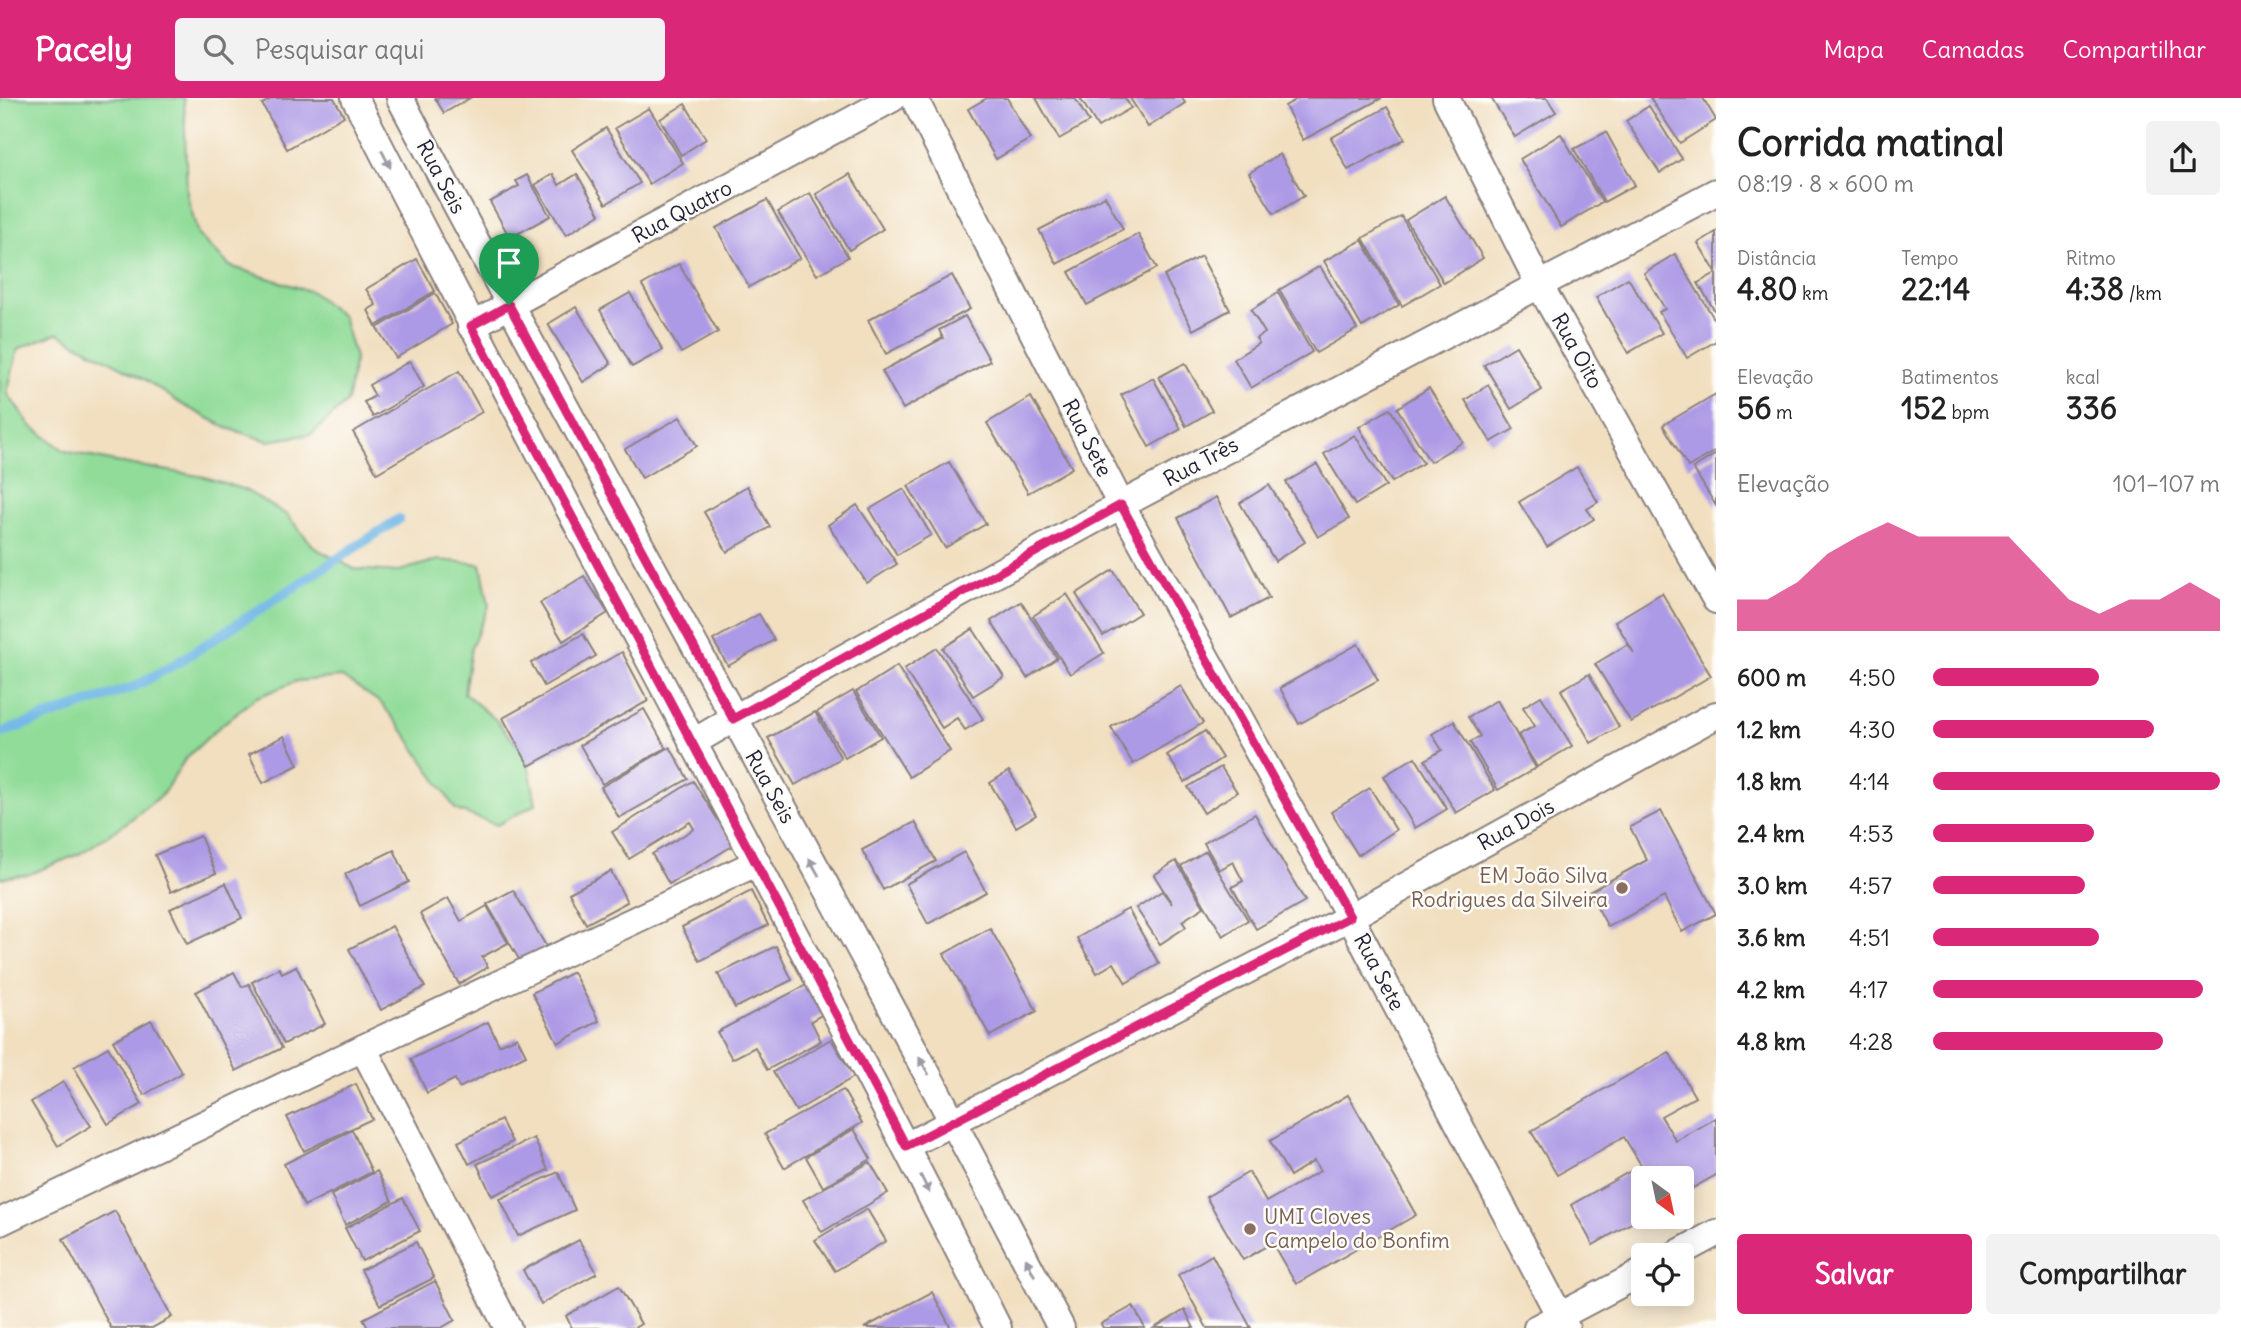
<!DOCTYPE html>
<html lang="pt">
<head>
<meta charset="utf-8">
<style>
  body { margin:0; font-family:Delius,sans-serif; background:#f2f2f2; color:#222; height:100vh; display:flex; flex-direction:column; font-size:26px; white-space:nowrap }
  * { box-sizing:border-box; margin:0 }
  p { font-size:23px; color:#767676 }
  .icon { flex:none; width:38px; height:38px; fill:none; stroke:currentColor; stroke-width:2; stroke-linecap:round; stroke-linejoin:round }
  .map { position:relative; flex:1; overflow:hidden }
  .panel { display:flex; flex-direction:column; background:#fff; width:525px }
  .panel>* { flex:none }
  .needle { width:46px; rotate:147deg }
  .fabs { position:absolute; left:1631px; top:1068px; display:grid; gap:14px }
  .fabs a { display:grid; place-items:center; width:63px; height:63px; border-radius:7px; background:#fff; box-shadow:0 4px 18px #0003; font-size:35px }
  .pin { position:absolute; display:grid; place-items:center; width:60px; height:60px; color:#fff; margin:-72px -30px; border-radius:50% 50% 50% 0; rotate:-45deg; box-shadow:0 0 7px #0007 }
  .pin .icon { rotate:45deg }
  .round { display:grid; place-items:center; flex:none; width:74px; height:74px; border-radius:7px; background:#f2f2f2 }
  .summary { display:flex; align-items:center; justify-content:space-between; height:119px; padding:0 21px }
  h1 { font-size:38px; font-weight:700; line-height:52px }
  .figures { display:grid; grid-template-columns:repeat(3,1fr); gap:10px; height:119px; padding:7px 21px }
  .figures div { display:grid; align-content:center }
  .figures b { font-size:30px; font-weight:700 }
  .figures small { font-size:19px; font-weight:400 }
  .figures p { font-size:19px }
  .chart { height:196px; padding:14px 21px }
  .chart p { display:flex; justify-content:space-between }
  .chart svg { width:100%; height:126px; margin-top:7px; fill:#db2777; opacity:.7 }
  .primary-button { display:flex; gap:14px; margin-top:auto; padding:14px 21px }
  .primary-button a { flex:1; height:80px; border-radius:7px; background:#db2777; color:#fff; font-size:28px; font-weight:700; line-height:80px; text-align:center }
  .primary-button a+a { background:#f2f2f2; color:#222 }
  ul { padding:0 21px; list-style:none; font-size:23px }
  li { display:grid; grid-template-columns:112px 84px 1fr; align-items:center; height:52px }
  li i { height:18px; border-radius:9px; background:#db2777 }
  header { display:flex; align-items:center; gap:42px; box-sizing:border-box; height:98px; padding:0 35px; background:#db2777; color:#fff }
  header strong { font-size:33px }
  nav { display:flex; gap:38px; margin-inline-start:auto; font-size:24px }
  .search { width:490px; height:63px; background:#f2f2f2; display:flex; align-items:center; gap:18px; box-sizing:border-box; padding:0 24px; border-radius:7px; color:#767676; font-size:26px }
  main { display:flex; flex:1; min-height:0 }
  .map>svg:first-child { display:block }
  .green { fill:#90dc98; stroke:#597f6a; stroke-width:2 }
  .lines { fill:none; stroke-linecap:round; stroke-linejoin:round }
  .stream { stroke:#6db6e5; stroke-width:10 }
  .building { fill:#ad9ae6 }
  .minor-casing { stroke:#8a807e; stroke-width:30 }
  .minor { stroke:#fff; stroke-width:26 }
  .oneway { fill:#9c9ca7 }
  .route-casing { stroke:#fff; stroke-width:14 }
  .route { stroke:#db2777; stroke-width:9 }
  .education-dot { fill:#8d6e63; stroke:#fdfcf7; stroke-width:2.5 }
  .labels { text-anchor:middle; stroke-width:5; stroke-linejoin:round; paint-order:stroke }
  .street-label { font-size:21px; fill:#22223b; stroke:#fdfcf7 }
  .education-label { font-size:21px; fill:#785e54; stroke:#fdfcf7; text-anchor:end }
</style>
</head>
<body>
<header>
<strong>Pacely</strong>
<div class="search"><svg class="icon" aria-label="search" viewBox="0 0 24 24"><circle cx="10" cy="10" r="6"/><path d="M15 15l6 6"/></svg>Pesquisar aqui</div>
<nav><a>Mapa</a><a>Camadas</a><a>Compartilhar</a></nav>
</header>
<main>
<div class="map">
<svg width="1716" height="1230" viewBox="0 0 1716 1230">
  <rect width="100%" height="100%" fill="#fdfcf7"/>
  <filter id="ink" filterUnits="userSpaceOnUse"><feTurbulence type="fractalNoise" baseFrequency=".0143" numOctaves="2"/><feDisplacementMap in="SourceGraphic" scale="14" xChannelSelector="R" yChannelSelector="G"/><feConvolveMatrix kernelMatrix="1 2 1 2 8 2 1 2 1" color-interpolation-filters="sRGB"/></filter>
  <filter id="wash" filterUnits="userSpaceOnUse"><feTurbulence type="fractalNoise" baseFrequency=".00686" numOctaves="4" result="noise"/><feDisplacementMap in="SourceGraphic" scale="28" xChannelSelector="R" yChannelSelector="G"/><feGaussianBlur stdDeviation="1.57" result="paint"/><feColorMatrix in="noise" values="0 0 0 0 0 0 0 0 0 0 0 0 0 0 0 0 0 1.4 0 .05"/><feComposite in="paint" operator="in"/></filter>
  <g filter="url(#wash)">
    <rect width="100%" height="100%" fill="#f1dfc0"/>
    <polygon class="green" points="0,0 184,0 187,96 198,137 230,168 312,194 343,219 355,260 347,304 312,336 268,343 227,330 181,306 144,281 57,235 18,251 7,295 31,328 65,353 110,363 205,379 245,392 287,417 315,450 354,471 396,474 438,462 481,466 489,508 471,550 464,595 496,622 527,659 536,706 497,727 456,712 407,638 381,605 342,579 297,583 255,600 218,630 186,660 162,697 122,728 81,755 30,776 0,780"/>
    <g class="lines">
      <polyline class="stream" points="0,635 134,589 177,565 399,421"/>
    </g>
    <g id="blocks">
      <g class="building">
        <polygon points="273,0 334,0 344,18 287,51 262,6"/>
        <polygon points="435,0 470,0 444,15"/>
        <polygon points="987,0 1007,0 1030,41 996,61 968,11"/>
        <polygon points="1036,0 1075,0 1089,24 1059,41"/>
        <polygon points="1080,0 1125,0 1131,10 1098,29"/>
        <polygon points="1130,0 1182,0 1185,5 1148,29"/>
        <polygon points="1299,0 1382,0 1303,42 1285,8"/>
        <polygon points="1491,0 1547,0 1556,14 1515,39"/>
        <polygon points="1650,0 1703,0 1716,22 1680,45"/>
        <polygon points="685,6 706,41 681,57 660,21"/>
        <polygon points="1649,8 1682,61 1660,75 1626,23"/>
        <polygon points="1387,9 1405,41 1348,72 1331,40"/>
        <polygon points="649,10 683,65 649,86 615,30"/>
        <polygon points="606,30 640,85 606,106 572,52"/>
        <polygon points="1606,34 1635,87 1604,104 1574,51"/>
        <polygon points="1561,36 1602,104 1561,129 1520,61"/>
        <polygon points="1280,56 1304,98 1274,116 1249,75"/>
        <polygon points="553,76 559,87 577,76 600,116 566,137 535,87"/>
        <polygon points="850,76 883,131 849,152 816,96"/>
        <polygon points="527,77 550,118 510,140 490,104 519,88 516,83"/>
        <polygon points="810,95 848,159 817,177 778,114"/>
        <polygon points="1105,98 1123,131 1057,166 1039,132"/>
        <polygon points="1445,98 1483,160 1444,185 1406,122"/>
        <polygon points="767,102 800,160 749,189 716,130"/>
        <polygon points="1401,118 1440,186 1402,208 1363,140"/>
        <polygon points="1716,134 1716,174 1698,145"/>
        <polygon points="1138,136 1157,170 1087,207 1069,174"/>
        <polygon points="1362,142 1399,207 1362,229 1324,163"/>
        <polygon points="1675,156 1716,224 1716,243 1687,260 1659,214 1665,211 1644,175"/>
        <polygon points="1201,158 1230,212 1193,232 1164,178"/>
        <polygon points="417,161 435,193 376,228 368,212 376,207 366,191"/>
        <polygon points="679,166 718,234 681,255 642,187"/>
        <polygon points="1320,168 1357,231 1316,255 1279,192"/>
        <polygon points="1716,175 1716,215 1698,185"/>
        <polygon points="952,177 970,211 886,256 868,222"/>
        <polygon points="1628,180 1662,235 1628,255 1596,199"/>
        <polygon points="435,195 452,226 396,260 377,230"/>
        <polygon points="630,195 663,252 632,269 600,212"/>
        <polygon points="1278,195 1312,254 1251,290 1234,261 1259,245 1256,240 1265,235 1251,212"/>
        <polygon points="576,209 611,266 583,284 548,226"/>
        <polygon points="965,218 990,263 903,311 882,273 943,240 939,232"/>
        <polygon points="1516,248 1542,292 1511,311 1484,267"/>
        <polygon points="410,263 424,289 373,319 364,304 375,298 369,287"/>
        <polygon points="1185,265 1212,313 1186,328 1159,279"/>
        <polygon points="459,273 482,314 377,375 353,334"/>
        <polygon points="1153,280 1181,331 1149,349 1121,297"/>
        <polygon points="1488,287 1514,331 1491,344 1465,302"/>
        <polygon points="1429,290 1463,344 1430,364 1397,310"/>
        <polygon points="1716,296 1716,353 1688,369 1663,327"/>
        <polygon points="1031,299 1072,370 1028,395 987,325"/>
        <polygon points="1390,311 1423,365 1392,384 1359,329"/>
        <polygon points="680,319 697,348 642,380 625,351"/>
        <polygon points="1355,337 1386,388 1355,407 1324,356"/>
        <polygon points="1716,356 1716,408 1693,370"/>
        <polygon points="949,364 986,426 945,450 908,388"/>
        <polygon points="1317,366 1349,421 1318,439 1286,384"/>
        <polygon points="1577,369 1598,404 1587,411 1594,421 1547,449 1519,404"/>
        <polygon points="1269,387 1305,444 1275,463 1240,405"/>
        <polygon points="747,388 770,429 727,454 704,414"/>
        <polygon points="904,391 931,437 897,457 870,411"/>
        <polygon points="1216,399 1269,500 1231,520 1178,420"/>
        <polygon points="857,407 897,466 867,485 828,427"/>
        <polygon points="1113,472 1140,515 1103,538 1076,496"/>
        <polygon points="584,478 608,515 563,543 540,505"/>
        <polygon points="1662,495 1711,578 1631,624 1595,566 1628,546 1634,555 1615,523"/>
        <polygon points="1067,496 1104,555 1070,576 1033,518"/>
        <polygon points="1021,504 1057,560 1027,580 991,523"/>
        <polygon points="759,516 774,542 728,568 713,542"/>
        <polygon points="973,531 1004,579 973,598 943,550"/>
        <polygon points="583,536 596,558 544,588 531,565"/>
        <polygon points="1358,546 1378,582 1299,626 1280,590"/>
        <polygon points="937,550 983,621 965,632 957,620 942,630 904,571"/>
        <polygon points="622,554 648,603 529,668 503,620"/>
        <polygon points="897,568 950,653 909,679 856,594"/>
        <polygon points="1589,576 1619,629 1591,645 1561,592"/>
        <polygon points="1181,588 1203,625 1133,666 1111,629"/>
        <polygon points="853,593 881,639 845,660 817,614"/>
        <polygon points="1541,598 1572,648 1537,669 1518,637 1535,628 1523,609"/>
        <polygon points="1497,602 1536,670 1498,692 1470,644 1480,638 1468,619"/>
        <polygon points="644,611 666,650 602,686 580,647"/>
        <polygon points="815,614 841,660 795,687 768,640"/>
        <polygon points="1454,623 1495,692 1456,715 1425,662 1442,652 1432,636"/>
        <polygon points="1205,633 1222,660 1185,684 1167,657"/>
        <polygon points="284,638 298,667 263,685 249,656"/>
        <polygon points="670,649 688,681 619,720 601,689"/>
        <polygon points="1415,659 1447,711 1415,730 1384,678"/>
        <polygon points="1221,669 1237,694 1204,715 1188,689"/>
        <polygon points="1009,673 1036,717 1016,729 990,685"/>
        <polygon points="693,683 734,747 669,786 652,756 694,731 690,724 629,761 612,734"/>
        <polygon points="1370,690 1396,732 1358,757 1331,714"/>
        <polygon points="1661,713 1716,816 1682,834 1664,799 1608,829 1589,794 1647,762 1630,729"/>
        <polygon points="1255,716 1305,803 1256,831 1232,789 1243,783 1233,764 1219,772 1204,745"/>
        <polygon points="915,724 936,763 883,792 862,752"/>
        <polygon points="200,738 216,775 171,794 155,757"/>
        <polygon points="394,752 409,784 360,808 345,776"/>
        <polygon points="1206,753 1248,822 1223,838 1181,768"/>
        <polygon points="964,754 986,794 928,826 906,786"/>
        <polygon points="1176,763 1204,809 1182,823 1186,829 1160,846 1136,810 1162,793 1172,806 1154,777"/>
        <polygon points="611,773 627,804 586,826 569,795"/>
        <polygon points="226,785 242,820 187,846 170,811"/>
        <polygon points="513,792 546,848 520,863 487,806"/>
        <polygon points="751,793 768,827 700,863 682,829"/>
        <polygon points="448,800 461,823 487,808 508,845 482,859 488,869 459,886 420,816"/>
        <polygon points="1128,811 1159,866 1126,885 1114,865 1097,875 1077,840"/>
        <polygon points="392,828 425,889 381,912 349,851"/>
        <polygon points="990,830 1037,913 990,938 944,856"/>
        <polygon points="776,848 792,882 735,910 718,876"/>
        <polygon points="296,868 325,926 284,946 252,884 279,870 282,875"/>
        <polygon points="234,874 242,889 249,886 282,950 236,973 196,894"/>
        <polygon points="573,874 599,923 558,945 532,895"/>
        <polygon points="808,886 823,916 811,923 821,943 767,972 755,949 732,961 717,934"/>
        <polygon points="151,922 182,975 144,997 113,943"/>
        <polygon points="488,924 499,947 517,939 526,957 459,990 455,981 427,995 411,961"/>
        <polygon points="831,941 854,979 796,1013 773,974"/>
        <polygon points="108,949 142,1006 108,1026 74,969"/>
        <polygon points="1669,954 1695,999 1661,1018 1676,1043 1716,1020 1716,1077 1682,1096 1682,1080 1643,1080 1643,1118 1593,1147 1571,1107 1641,1067 1624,1039 1557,1077 1531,1033"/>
        <polygon points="63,984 91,1028 58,1048 31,1004"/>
        <polygon points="356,986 372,1021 304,1053 287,1019"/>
        <polygon points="843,992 862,1025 784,1070 765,1036"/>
        <polygon points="1348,997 1416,1117 1296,1186 1272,1145 1243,1162 1206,1099 1249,1074 1266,1104 1320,1073 1314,1063 1290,1078 1270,1043"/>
        <polygon points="501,1022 512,1044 469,1066 458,1044"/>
        <polygon points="854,1031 871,1061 823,1089 806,1059"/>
        <polygon points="352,1032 372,1074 304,1108 284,1066"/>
        <polygon points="534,1040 548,1072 492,1098 477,1066"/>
        <polygon points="870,1064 888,1095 822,1134 803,1102"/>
        <polygon points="377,1073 392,1103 345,1127 331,1097"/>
        <polygon points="558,1074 575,1112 518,1138 500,1101"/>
        <polygon points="403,1100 420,1133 362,1163 345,1130"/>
        <polygon points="867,1111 886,1143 835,1173 815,1142"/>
        <polygon points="115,1113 172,1219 152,1230 111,1230 63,1141"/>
        <polygon points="579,1142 597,1175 541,1206 523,1172"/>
        <polygon points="416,1144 434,1180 380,1207 361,1172"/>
        <polygon points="1212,1157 1251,1230 1207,1230 1178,1177"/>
        <polygon points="435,1183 455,1222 441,1230 368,1230 363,1221"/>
        <polygon points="619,1188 641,1226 634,1230 572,1230 566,1218"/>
        <polygon points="932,1194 951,1230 864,1230"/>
        <polygon points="1133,1208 1145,1230 1103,1230 1101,1226"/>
        <polygon points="1185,1212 1194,1230 1154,1230"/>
      </g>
    </g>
  </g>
  <g filter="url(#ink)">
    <use href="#blocks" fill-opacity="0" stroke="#8a807e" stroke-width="2"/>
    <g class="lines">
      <defs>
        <g id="minor">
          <path d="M355,0c210,412 435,817 643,1230"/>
          <path d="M400,0c216,412 447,816 661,1230"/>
          <polyline points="914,0 1121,407 1350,819 1566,1230"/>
          <polyline points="1446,0 1539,186 1716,502"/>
          <polyline points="471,228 893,0"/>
          <polyline points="692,645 733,621 1121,407 1716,94"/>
          <polyline points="363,950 508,1230"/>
          <polyline points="906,1048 1350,819 1716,617"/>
          <polyline points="0,1124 363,950 756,765"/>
          <polyline points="1675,1157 1716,1135"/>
          <polyline points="1537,1230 1643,1174"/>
        </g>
      </defs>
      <use href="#minor" class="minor-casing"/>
      <use href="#minor" class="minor"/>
    </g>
    <defs><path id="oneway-solid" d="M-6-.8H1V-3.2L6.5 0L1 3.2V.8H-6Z" transform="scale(1.75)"/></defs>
    <g class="oneway">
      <use href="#oneway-solid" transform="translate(386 61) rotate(63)"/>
      <use href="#oneway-solid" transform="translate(814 769) rotate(-119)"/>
      <use href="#oneway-solid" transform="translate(924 968) rotate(-119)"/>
      <use href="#oneway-solid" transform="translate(925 1086) rotate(63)"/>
      <use href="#oneway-solid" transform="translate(1030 1169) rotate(-117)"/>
    </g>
  </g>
  <g class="lines" filter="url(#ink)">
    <defs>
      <polygon id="route" points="509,207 733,621 1121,407 1350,819 906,1048 471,228"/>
    </defs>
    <use href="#route" class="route-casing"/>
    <use href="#route" class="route"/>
  </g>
  <g class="education-dot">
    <circle cx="1622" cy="790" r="7"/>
    <circle cx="1250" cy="1131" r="7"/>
  </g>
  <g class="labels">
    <g class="street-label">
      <text transform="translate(441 79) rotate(62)" y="7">Rua Seis</text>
      <text transform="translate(682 114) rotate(-28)" y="7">Rua Quatro</text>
      <text transform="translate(1577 253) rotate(61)" y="7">Rua Oito</text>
      <text transform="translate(1087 340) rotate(63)" y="7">Rua Sete</text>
      <text transform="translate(1201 364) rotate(-28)" y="7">Rua Três</text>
      <text transform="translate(770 689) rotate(61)" y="7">Rua Seis</text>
      <text transform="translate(1516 727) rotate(-29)" y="7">Rua Dois</text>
      <text transform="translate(1379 874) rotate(62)" y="7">Rua Sete</text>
    </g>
    <g class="education-label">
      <text x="1608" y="785">EM João Silva<tspan x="1608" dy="24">Rodrigues da Silveira</tspan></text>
      <text x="1264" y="1126" text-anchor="start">UMI Cloves<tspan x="1264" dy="24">Campelo do Bonfim</tspan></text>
    </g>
  </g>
</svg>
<div class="fabs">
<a><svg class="needle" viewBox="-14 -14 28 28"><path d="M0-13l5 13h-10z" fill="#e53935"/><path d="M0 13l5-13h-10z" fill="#767676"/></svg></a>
<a><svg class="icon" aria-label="locate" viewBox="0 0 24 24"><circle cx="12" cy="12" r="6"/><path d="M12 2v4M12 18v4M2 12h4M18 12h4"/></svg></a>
</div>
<div class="pin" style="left:509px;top:207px;background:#1e9e55"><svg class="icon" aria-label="arrive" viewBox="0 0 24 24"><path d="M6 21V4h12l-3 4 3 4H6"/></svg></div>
</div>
<section class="panel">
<div class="summary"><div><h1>Corrida matinal</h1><p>08:19 · 8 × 600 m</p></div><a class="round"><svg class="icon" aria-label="share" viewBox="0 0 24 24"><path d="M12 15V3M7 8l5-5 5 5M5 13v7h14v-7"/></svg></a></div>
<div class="figures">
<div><p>Distância</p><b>4.80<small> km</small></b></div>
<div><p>Tempo</p><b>22:14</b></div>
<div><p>Ritmo</p><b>4:38<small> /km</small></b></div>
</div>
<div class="figures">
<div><p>Elevação</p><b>56<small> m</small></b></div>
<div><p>Batimentos</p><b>152<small> bpm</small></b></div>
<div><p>kcal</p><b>336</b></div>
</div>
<div class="chart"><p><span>Elevação</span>101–107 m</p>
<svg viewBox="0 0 160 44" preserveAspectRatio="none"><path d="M0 44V33L10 33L20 27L30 17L40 11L50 6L60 11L70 11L80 11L90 11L100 22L110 33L120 38L130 33L140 33L150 27L160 33V44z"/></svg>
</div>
<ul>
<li><b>600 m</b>4:50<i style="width:58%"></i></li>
<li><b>1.2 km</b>4:30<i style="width:77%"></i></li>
<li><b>1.8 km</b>4:14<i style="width:100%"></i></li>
<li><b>2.4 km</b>4:53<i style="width:56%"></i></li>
<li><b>3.0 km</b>4:57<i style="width:53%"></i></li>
<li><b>3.6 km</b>4:51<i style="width:58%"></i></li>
<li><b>4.2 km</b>4:17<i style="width:94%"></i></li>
<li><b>4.8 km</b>4:28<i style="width:80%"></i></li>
</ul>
<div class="primary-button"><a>Salvar</a><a>Compartilhar</a></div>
</section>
</main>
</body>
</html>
